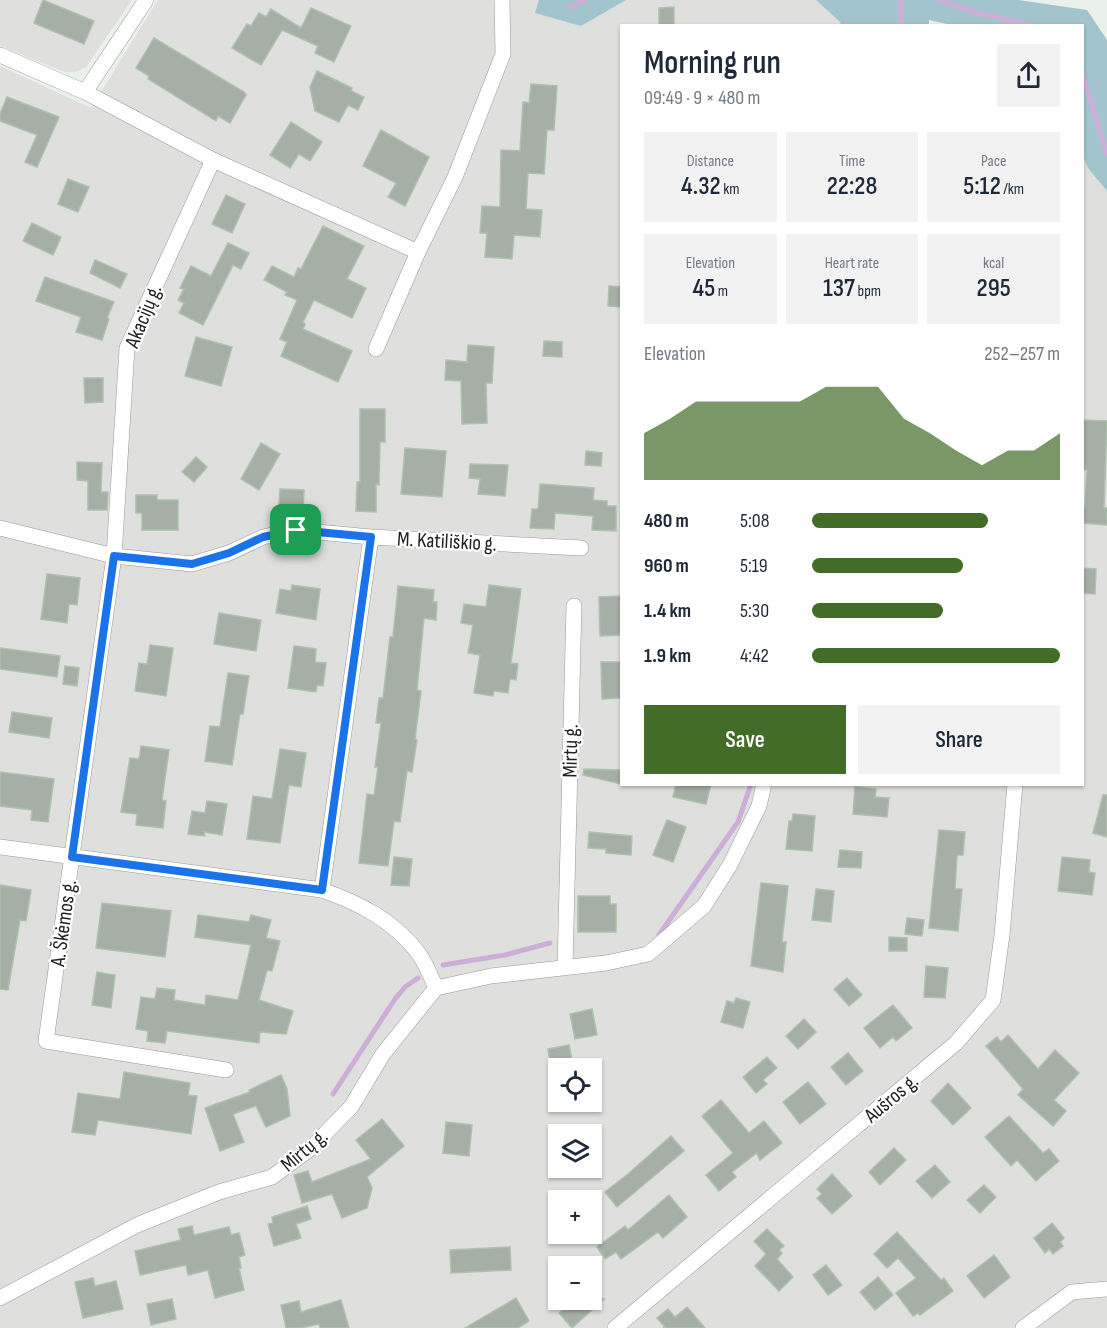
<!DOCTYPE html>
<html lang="en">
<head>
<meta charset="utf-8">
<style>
  body { margin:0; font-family:"Sofia Sans Condensed",sans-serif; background:#f2f2f3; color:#1f2937; height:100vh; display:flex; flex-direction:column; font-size:22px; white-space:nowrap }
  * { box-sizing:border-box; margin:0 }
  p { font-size:20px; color:#747a83 }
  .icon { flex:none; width:33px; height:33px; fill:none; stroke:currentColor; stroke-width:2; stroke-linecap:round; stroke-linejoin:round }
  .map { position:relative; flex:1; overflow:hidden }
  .details { position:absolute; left:620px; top:24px; width:464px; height:762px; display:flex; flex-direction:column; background:#fff; border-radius:0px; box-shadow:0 2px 4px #0004 }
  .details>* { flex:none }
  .fabs { position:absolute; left:548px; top:1058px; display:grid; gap:12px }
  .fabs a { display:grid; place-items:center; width:54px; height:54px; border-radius:0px; background:#fff; box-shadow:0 2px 4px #0004; font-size:30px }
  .pin { position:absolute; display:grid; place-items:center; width:51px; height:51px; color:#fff; margin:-26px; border-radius:12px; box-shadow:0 3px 9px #0006 }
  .round { display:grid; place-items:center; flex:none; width:63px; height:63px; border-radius:0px; background:#f2f2f3 }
  .headline { display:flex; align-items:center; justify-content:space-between; height:102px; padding:0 24px }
  h1 { font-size:33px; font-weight:600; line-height:45px }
  .stats { display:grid; grid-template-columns:repeat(3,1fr); gap:9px; height:102px; padding:6px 24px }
  .stats div { display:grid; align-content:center; border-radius:0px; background:#f2f2f3; text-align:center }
  .stats b { font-size:26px; font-weight:600 }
  .stats small { font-size:16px; font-weight:400 }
  .stats p { font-size:16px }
  .chart { height:168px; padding:12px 24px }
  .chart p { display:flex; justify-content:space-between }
  .chart svg { width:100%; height:108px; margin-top:6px; fill:#426c28; opacity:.7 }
  .cta { display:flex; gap:12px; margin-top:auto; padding:12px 24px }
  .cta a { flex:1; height:69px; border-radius:0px; background:#426c28; color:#fff; font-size:24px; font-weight:600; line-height:69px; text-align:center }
  .cta a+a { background:#f2f2f3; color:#1f2937 }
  ul { padding:0 24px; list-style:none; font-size:20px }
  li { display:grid; grid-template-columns:96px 72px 1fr; align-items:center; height:45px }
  li i { height:15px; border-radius:8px; background:#426c28 }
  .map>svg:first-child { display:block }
  .residential { fill:#dfdfde; fill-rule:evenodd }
  .forest { fill:#a2c4cc }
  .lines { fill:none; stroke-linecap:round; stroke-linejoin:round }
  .stream { stroke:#cdaed9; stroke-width:5 }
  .building { fill:#a6afa5; stroke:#aec1ad; stroke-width:1.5 }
  .street-casing { stroke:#989898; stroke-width:16 }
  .street { stroke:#fff; stroke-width:15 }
  .route-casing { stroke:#fff; stroke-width:12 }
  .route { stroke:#1a73e8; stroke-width:8 }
  .labels { text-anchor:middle; stroke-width:4.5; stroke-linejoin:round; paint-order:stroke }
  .street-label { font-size:21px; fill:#212121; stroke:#fff }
</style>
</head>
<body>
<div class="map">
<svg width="1107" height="1328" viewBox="0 0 1107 1328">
  <rect width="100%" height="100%" fill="#e9f1ea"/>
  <g class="residential">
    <polygon points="0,0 132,0 86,67 76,72 65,72 0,46"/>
    <path d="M158,0h381l-3,13 45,13 45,-26h190l25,22v3l-220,1v758h461v-631l6,15 19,23v1137h-1107v-1262l91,42zM558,1068h33v33h-33zM558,1134h33v33h-33zM558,1200h33v33h-33zM558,1266h33v33h-33z"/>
  </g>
  <g class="forest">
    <polygon points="539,0 626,0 581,26 535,13"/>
    <polygon points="816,0 1018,0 1087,10 1107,40 1107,191 1088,168 1082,153 1082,26 956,26 929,20 929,25 841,25 840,22"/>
  </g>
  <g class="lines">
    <g class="stream">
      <polyline points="900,0 902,26"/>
      <polyline points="938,0 974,12 1033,26"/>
      <polyline points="570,7 585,0"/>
      <polyline points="1082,73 1107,154"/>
      <polyline points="659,935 738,822 751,784"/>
      <polyline points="443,965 505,955 550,943"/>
      <polyline points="333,1094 395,999 405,987 418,978"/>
    </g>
  </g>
  <g class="building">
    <polygon points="43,0 94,21 84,44 34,23"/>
    <polygon points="674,7 674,26 659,26 659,8"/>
    <polygon points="311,8 351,26 334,62 315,53 318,46 282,30 261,65 232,48 247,24 251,26 259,13 266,17 271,9 301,28"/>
    <polygon points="154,38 244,92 246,95 230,123 218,116 216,121 148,79 149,76 136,68"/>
    <polygon points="317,71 352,88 351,91 364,97 358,110 348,105 339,122 315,111 310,87"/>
    <polygon points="531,84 557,86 554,130 547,130 544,174 528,173 526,209 542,210 540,237 514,235 512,259 485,257 487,233 480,233 482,206 500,207 501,150 520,151 523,102 529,103"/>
    <polygon points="7,97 59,117 37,167 25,162 37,135 0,121 0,114"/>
    <polygon points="291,122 322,142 310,161 299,154 290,168 270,155"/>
    <polygon points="381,130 429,157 405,206 388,197 396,183 363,166"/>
    <polygon points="68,179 89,187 78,212 58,204"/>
    <polygon points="226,195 245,204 232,233 212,224"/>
    <polygon points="32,223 61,237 53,255 23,241"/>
    <polygon points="323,226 364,246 347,279 366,288 352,318 314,300 303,322 305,324 303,329 352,351 338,382 281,356 287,342 280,339 297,300 285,295 287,292 264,280 272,266 294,277 298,268 301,269"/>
    <polygon points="228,243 249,253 241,269 233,265 203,325 179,313 184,303 178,300 184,289 180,288 191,266 211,276"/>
    <polygon points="95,260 127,274 120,288 90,273"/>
    <polygon points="45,277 114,302 107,318 109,319 102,340 76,332 81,317 36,301"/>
    <polygon points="609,286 621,287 621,307 608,306"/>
    <polygon points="196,337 232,347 221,386 185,376"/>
    <polygon points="544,341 562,342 562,357 543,356"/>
    <polygon points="468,345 494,347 492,383 486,383 487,423 462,424 461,381 445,380 446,360 467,362"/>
    <polygon points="84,378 103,378 103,402 85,403"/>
    <polygon points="360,409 385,409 385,442 380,442 379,485 376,484 376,512 356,511 357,482 360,482"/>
    <polygon points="1082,420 1107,421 1104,508 1107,508 1107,525 1082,523 1082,506 1085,507 1087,470 1082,470"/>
    <polygon points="261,443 280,454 259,490 241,479"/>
    <polygon points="405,448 446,451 442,497 401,494"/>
    <polygon points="586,451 602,453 601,466 585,465"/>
    <polygon points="196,457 207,467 194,482 182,472"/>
    <polygon points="77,462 102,463 101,492 108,492 107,510 88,510 88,481 77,480"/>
    <polygon points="470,464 508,465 505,496 478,494 480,479 469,478"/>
    <polygon points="540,484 594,488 593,500 607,501 607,506 616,506 616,531 592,530 593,516 555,513 554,529 530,528 532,509 538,509"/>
    <polygon points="280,489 304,490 303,519 278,518"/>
    <polygon points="136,495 157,495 157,500 178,500 178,530 142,530 142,513 136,513"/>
    <polygon points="1082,568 1096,569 1095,594 1082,593"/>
    <polygon points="47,574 80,578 77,605 69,604 67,623 41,619"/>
    <polygon points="292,585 320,589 316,620 276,613 280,589 291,591"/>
    <polygon points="489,585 521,589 511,663 518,664 516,680 510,679 508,693 494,691 493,696 474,693 480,655 468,653 473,625 461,623 464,604 486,607"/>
    <polygon points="398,586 434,590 433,602 437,602 436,620 424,618 417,690 421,691 415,739 417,740 412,772 407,771 400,822 394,821 388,866 359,863 367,794 374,795 378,767 375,767 381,723 376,723 379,698 383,698 390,637 393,637"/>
    <polygon points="621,596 621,635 600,636 599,597"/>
    <polygon points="219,613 261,620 256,651 214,644"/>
    <polygon points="150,645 173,648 166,696 135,691 139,663 147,664"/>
    <polygon points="294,646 316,649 315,662 326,663 323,686 317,685 316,692 288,688"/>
    <polygon points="0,648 60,656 57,677 0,669"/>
    <polygon points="601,662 621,662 621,698 602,699"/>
    <polygon points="65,666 79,668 77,686 63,684"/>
    <polygon points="228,673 249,676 243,714 240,714 232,765 205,761 210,726 220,727"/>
    <polygon points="12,712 52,718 49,738 9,732"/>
    <polygon points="141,746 169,750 162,800 166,801 163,828 136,825 137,814 121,812 130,758 139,759"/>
    <polygon points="280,749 306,753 301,787 289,785 280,843 247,839 253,796 272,799"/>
    <polygon points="584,769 621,770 621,784 583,775"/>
    <polygon points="0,772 54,779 48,822 31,820 32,810 0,806"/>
    <polygon points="676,784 711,784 706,804 673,797"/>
    <polygon points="855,787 876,789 875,797 889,798 887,817 853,814"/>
    <polygon points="1103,795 1107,795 1107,837 1093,833"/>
    <polygon points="207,801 227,804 222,835 204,832 205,836 188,834 192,811 205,813"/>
    <polygon points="793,814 815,816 812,851 786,849 789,821 792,821"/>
    <polygon points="667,820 686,827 673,862 653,855"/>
    <polygon points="939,830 965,832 963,855 957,855 955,889 962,889 958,931 929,928"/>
    <polygon points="589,832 632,836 631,855 606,853 606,849 588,848"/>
    <polygon points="840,850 862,852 861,868 838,867"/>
    <polygon points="394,857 412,859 409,886 391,885"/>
    <polygon points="1062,857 1090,860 1089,872 1095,873 1092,895 1058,891"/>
    <polygon points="761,883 788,886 782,942 786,942 783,972 751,966"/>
    <polygon points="0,885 31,890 26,921 20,920 8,990 0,989"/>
    <polygon points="816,889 834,891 831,922 812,920"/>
    <polygon points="578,896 610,896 610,904 616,904 616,932 578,932"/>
    <polygon points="102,903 171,911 165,957 96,948"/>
    <polygon points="198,915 249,922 251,915 271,920 266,938 280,941 272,971 267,970 259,1000 293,1011 286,1034 260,1032 259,1043 167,1031 165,1043 147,1041 148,1031 136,1029 141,997 155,999 157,988 175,990 174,1000 205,1005 206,995 238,1000 251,945 195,937"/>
    <polygon points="907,918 924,920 922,936 905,934"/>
    <polygon points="889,937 907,938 907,951 889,951"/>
    <polygon points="926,966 948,968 945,998 924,997"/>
    <polygon points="97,972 115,975 111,1008 92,1005"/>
    <polygon points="847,978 862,995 849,1006 834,989"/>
    <polygon points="736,998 750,1002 743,1028 721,1022 727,1001 734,1003"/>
    <polygon points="893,1005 912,1028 896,1041 893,1037 880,1048 864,1028"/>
    <polygon points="592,1009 597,1035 575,1039 570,1014"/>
    <polygon points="804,1019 816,1032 798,1049 786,1036"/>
    <polygon points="1008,1035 1038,1069 1055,1050 1079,1073 1054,1100 1066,1111 1053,1126 1018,1095 1023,1089 986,1046 997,1037 1001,1042"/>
    <polygon points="569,1045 572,1060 550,1063 548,1049"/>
    <polygon points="848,1053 863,1071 846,1085 831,1067"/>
    <polygon points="767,1057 777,1068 763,1080 767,1084 756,1093 743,1077"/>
    <polygon points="124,1072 190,1083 188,1095 197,1096 191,1134 98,1120 95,1135 72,1132 78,1093 120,1099"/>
    <polygon points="281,1075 287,1089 290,1116 266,1127 256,1106 233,1114 244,1142 220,1151 205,1108 250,1092 249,1090"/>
    <polygon points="808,1082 826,1104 800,1124 783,1102"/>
    <polygon points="948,1083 971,1108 953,1125 931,1101"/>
    <polygon points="721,1100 749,1133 764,1121 782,1143 760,1160 757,1153 732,1172 736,1177 719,1191 706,1175 733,1153 702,1116"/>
    <polygon points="1009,1116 1043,1153 1049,1149 1059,1161 1036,1181 1017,1160 1011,1166 985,1137"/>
    <polygon points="382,1119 404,1146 367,1177 372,1188 367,1208 342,1218 332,1194 302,1203 294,1175 308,1171 312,1182 371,1159 356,1140"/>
    <polygon points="446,1122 472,1125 469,1156 443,1153"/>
    <polygon points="671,1136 684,1151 617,1207 605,1192 628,1174"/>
    <polygon points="894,1148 906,1160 880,1185 869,1172"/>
    <polygon points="935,1165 950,1182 932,1198 916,1181"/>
    <polygon points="832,1174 852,1196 832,1214 817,1198 822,1194 817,1189"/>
    <polygon points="984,1185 996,1197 980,1213 967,1200"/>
    <polygon points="669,1195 687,1217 663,1238 658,1232 621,1259 616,1252 605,1259 597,1247 625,1226 628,1230"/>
    <polygon points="307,1206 311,1219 296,1224 301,1238 274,1246 268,1224 273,1223 272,1217"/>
    <polygon points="1052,1223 1064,1238 1060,1242 1063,1246 1053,1254 1049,1249 1045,1253 1034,1238"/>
    <polygon points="192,1226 194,1235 229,1227 231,1235 239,1233 245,1255 239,1257 241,1268 239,1268 244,1290 215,1298 208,1270 188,1275 186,1265 140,1275 135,1251 181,1240 178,1229"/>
    <polygon points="767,1229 784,1246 779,1250 782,1253 777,1259 793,1277 779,1291 755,1266 766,1254 754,1241"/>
    <polygon points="897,1232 941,1280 944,1278 953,1291 920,1315 918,1313 913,1316 896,1293 916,1278 898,1258 887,1268 874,1254"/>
    <polygon points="510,1247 511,1270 451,1273 450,1250"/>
    <polygon points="994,1255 1010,1277 984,1298 967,1276"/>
    <polygon points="826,1265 842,1285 828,1295 813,1275"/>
    <polygon points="878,1277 893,1295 875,1310 860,1292"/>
    <polygon points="93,1278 95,1286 116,1281 123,1309 83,1318 75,1282"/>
    <polygon points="516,1298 529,1321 518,1328 465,1328"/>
    <polygon points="172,1299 176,1319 151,1325 147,1304"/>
    <polygon points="575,1299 604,1299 572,1328 559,1313"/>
    <polygon points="341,1300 349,1328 320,1328 319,1324 301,1328 286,1328 281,1305 299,1301 301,1312"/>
    <polygon points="687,1307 705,1328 663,1328 665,1327 657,1318 668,1309 675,1317"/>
  </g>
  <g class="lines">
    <defs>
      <g id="street">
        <polyline points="0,55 85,92 213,160 418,252"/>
        <polyline points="85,92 146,0"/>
        <polyline points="213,160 127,348 114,556 46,1041 226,1070"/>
        <polyline points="376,349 418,252 455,177 503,54 502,0"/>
        <polyline points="0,528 114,556 192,564 229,553 263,537 296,530 371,537 581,548"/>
        <path d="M0,847l322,43c37,13 73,31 97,64 7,10 12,23 17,34"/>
        <polyline points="322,890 371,537"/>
        <polyline points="565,967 574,606"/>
        <polyline points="0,1298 137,1225 219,1192 272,1177 311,1148 351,1107 383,1054 436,988 491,976 606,963 648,954 704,906 730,865 759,806 764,784"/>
        <polyline points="615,1328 956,1043 993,1000 1002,935 1015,784"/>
        <polyline points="1023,1328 1072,1292 1107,1289"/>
      </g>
    </defs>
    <use href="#street" class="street-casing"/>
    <use href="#street" class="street"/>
  </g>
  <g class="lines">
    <defs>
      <polygon id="route" points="296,530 371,537 322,890 72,857 114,556 192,564 229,553 263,537"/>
    </defs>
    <use href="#route" class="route-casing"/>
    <use href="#route" class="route"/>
  </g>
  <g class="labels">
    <g class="street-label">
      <text transform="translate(143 316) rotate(-68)" y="7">Akacijų g.</text>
      <text transform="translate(447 541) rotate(3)" y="7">M. Katiliškio g.</text>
      <text transform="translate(570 751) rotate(-89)" y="7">Mirtų g.</text>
      <text transform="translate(63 923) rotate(-82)" y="7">A. Škėmos g.</text>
      <text transform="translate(891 1098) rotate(-40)" y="7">Aušros g.</text>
      <text transform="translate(304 1150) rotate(-40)" y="7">Mirtų g.</text>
    </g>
  </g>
</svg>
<div class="fabs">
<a><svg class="icon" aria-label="locate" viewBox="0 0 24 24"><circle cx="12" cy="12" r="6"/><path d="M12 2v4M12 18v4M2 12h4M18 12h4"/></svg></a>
<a><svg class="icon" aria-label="layers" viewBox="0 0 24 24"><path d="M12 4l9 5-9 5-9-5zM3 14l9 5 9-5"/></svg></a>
<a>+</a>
<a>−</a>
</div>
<div class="pin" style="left:296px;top:530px;background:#1e9e55"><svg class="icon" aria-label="arrive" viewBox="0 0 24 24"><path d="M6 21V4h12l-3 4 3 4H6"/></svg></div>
<section class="details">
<div class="headline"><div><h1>Morning run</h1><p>09:49 · 9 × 480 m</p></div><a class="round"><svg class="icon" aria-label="share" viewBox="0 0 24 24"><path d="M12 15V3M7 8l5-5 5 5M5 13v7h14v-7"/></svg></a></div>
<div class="stats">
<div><p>Distance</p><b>4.32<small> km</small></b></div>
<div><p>Time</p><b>22:28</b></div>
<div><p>Pace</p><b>5:12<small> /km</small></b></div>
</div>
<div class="stats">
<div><p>Elevation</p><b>45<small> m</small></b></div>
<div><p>Heart rate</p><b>137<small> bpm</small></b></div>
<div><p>kcal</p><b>295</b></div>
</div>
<div class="chart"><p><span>Elevation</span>252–257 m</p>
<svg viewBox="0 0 160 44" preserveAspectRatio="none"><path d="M0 44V25L10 19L20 12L30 12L40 12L50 12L60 12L70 6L80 6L90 6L100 19L110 25L120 32L130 38L140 32L150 32L160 25V44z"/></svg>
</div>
<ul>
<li><b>480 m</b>5:08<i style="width:71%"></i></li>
<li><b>960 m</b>5:19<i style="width:61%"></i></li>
<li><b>1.4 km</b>5:30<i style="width:53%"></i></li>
<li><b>1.9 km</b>4:42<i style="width:100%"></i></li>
</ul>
<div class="cta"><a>Save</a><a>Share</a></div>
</section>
</div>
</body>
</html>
